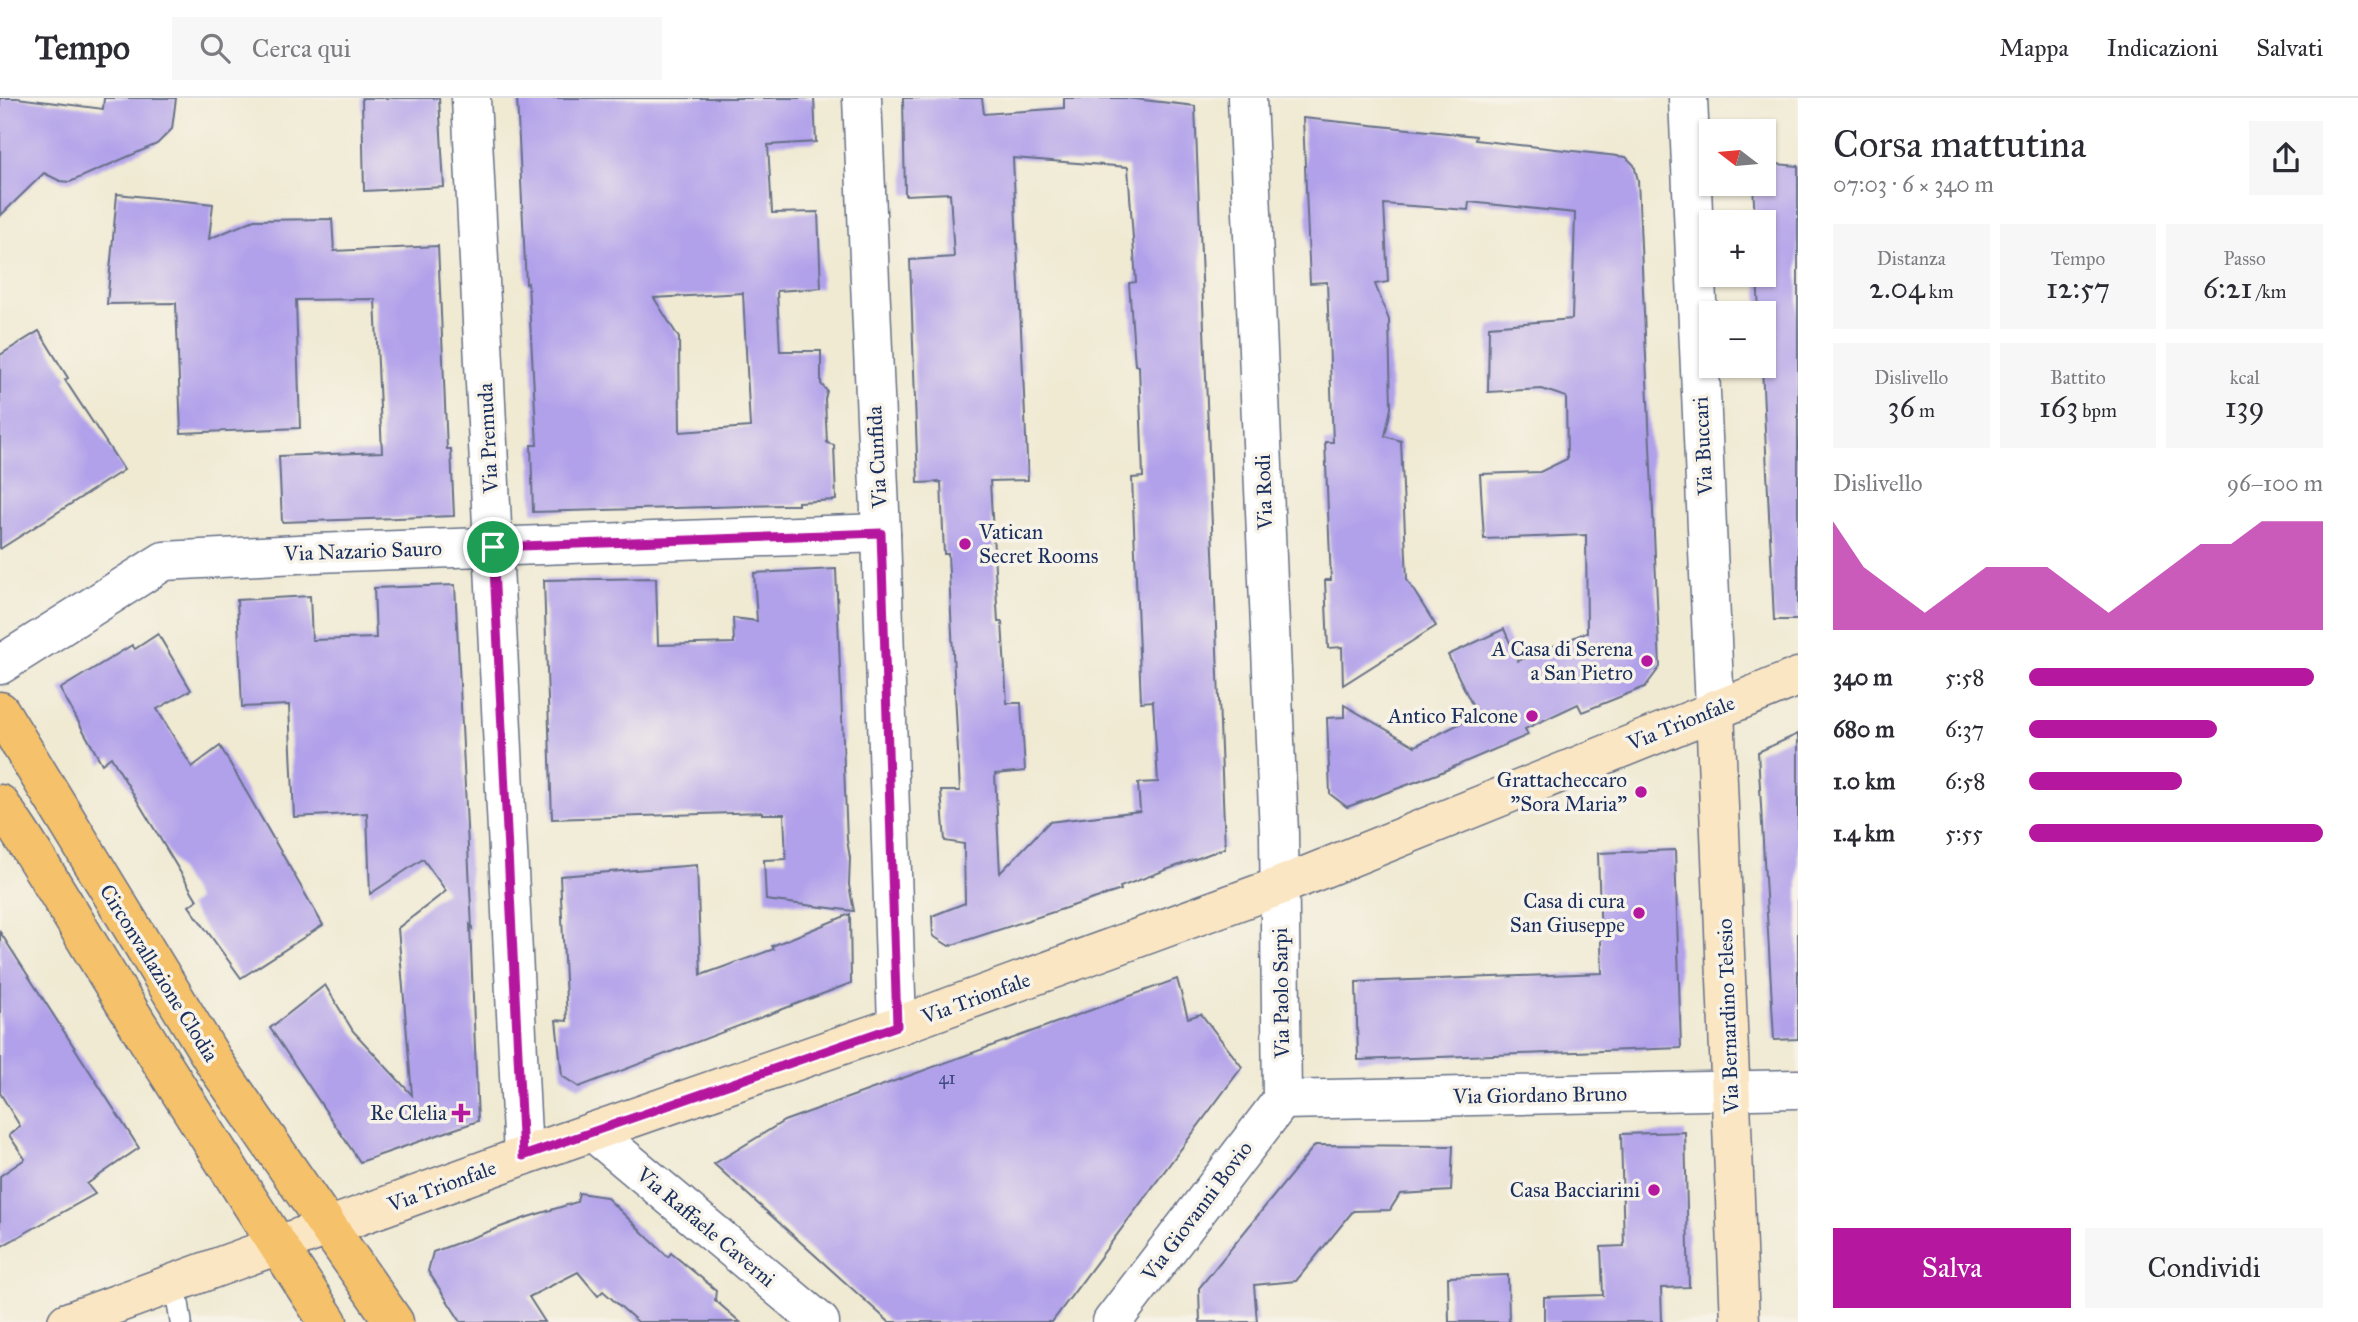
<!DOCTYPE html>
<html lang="it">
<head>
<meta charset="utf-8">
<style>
  body { margin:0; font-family:"IM FELL Great Primer",serif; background:#f7f7f7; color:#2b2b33; height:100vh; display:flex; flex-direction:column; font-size:26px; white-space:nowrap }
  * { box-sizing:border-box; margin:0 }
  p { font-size:23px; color:#7c7c81 }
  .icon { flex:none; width:38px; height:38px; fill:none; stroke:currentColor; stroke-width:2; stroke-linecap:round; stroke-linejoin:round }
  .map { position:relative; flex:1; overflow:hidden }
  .drawer { display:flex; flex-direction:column; background:#fff; width:560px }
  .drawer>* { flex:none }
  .needle { width:46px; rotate:286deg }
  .buttons { position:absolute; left:1699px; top:21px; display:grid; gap:14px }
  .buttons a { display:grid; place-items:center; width:77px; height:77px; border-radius:0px; background:#fff; box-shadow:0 2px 5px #0004; font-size:35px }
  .pin { position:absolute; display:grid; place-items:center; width:60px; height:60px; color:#fff; margin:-30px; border:4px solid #fff; border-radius:50%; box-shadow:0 2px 7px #0007 }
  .round { display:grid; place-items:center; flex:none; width:74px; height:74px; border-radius:0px; background:#f7f7f7 }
  .summary { display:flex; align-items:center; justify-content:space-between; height:119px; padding:0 35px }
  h1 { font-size:38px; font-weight:600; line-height:52px }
  .stats { display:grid; grid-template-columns:repeat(3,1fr); gap:10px; height:119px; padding:7px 35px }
  .stats div { display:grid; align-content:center; border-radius:0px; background:#f7f7f7; text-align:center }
  .stats b { font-size:30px; font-weight:600 }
  .stats small { font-size:19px; font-weight:400 }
  .stats p { font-size:19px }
  .chart { height:196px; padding:14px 35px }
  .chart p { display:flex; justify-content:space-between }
  .chart svg { width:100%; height:126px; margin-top:7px; fill:#b5179e; opacity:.7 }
  .action { display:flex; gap:14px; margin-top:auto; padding:14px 35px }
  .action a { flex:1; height:80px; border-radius:0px; background:#b5179e; color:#fff; font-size:28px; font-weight:600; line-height:80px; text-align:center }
  .action a+a { background:#f7f7f7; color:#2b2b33 }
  ul { padding:0 35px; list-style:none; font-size:23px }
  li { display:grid; grid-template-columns:112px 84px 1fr; align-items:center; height:52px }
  li i { height:18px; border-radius:9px; background:#b5179e }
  header { display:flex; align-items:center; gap:42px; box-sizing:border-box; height:98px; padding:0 35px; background:#fff; border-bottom:2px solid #e1e1e2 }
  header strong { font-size:33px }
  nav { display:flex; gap:38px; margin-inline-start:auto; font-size:24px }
  .search { width:490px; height:63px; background:#f7f7f7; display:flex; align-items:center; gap:18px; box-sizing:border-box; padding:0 24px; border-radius:0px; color:#7c7c81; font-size:26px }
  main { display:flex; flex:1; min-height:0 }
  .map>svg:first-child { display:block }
  .building { fill:#b1a0ea; fill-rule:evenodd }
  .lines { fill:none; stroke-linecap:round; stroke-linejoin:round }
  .lane-casing { stroke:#667087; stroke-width:24 }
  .street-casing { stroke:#667087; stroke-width:41 }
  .secondary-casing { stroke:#667087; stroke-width:41 }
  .primary-casing { stroke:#667087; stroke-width:41 }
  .lane { stroke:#fff; stroke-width:21 }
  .street { stroke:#fff; stroke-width:38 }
  .secondary { stroke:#fbe6c4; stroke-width:38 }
  .primary { stroke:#f5c16b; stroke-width:38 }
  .route-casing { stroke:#fff; stroke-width:14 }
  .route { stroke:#b5179e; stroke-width:9 }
  .poi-dot { fill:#b5179e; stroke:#f7f3e8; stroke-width:2.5 }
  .labels { text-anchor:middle; stroke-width:7; stroke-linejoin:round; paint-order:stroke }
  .number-label { font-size:18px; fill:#404b81 }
  .street-label { font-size:21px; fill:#1b2f5e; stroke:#f7f3e8 }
  .poi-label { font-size:21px; fill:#1b2f5e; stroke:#f7f3e8; text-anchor:end }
</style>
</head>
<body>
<header>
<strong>Tempo</strong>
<div class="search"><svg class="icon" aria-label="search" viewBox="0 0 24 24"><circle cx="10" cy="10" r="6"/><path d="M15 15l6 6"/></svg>Cerca qui</div>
<nav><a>Mappa</a><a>Indicazioni</a><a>Salvati</a></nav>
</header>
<main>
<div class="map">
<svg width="1798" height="1224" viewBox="0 0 1798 1224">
  <rect width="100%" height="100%" fill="#f7f3e8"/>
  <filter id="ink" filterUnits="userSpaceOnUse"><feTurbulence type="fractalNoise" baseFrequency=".0143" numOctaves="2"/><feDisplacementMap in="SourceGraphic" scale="14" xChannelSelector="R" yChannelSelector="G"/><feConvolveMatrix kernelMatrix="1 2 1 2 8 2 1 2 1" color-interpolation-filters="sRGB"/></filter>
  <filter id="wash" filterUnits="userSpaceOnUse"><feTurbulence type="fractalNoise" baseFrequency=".00686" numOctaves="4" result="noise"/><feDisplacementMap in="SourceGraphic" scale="28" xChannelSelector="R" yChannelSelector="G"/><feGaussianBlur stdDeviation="1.57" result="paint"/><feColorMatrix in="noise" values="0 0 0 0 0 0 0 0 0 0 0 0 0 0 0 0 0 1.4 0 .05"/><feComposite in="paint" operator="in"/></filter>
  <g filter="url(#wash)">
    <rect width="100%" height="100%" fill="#f0ead3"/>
    <g id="blocks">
      <g class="building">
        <polygon points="0,0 17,0 103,11 104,0 176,0 172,31 157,46 70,84 60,83 44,75 0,118"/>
        <polygon points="362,0 439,0 444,89 364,93"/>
        <path d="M517,0h297l2,44 -48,3 4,68 46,-1 3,76 -44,3 3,60h41v33l6,7 -2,8 2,44 7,2 2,55 -38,2v3h-15l-250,7 -2,-67h6l-9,-162 -2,1zM743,195l7,134 -70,5 -1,-94 -25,-40z"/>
        <path d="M903,0h79l2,16 80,-6v-10h62l69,8 30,742 -105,39 1,3 -172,56 -16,-10 -1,-20 33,-13 -1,-59 -19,-3 -4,-50h19l-12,-237h-4l-3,-72 -23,1 -8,-223 44,-3 -4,-64 -45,2zM1013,60l115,9 8,115 -7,1 6,82 4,1 4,111 -11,1 9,224 12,-1 5,81 -20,1 2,28 -91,11 -49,51 -5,-99 30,-3 -4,-68h-14l-5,-81h-4l-8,-141 38,-1z"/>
        <polygon points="1303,20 1476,38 1475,42 1626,59 1634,67 1638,82 1660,569 1645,589 1582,614 1578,606 1525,631 1528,637 1437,676 1347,709 1330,696 1327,620 1344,619 1344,607 1415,648 1477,617 1448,557 1504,531 1518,563 1587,534 1586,437 1484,441 1480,376 1540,374 1567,361 1566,299 1542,291 1488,294 1489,228 1572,221 1575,115 1469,104 1468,112 1384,106 1388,184 1375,186 1389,222 1391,310 1385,338 1401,343 1407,482 1436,528 1343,587 1342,549 1328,550 1325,482 1331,482 1325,344 1333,344 1327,184 1310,185"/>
        <polygon points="1764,65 1798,68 1798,522 1774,522 1762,268 1764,268 1764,215 1759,215 1757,177 1764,177 1764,124 1755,124 1753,86 1764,86"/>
        <polygon points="117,96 213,106 209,141 254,122 332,121 334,153 438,148 447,351 451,351 454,418 282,424 279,358 382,354 375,201 296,202 300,330 181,335 176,205 107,206"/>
        <polygon points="39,233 68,280 65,282 124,372 0,451 0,257"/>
        <polygon points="836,471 847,742 850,760 849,787 854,813 766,802 764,762 786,761 784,716 762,716 762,714 552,721 544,482 656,480 658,547 734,545 733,520 757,523 754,475"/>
        <polygon points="455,487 472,830 470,827 478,1023 360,1064 270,930 325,887 353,933 412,997 398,830 446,793 423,761 370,796 367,715 294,719 289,607 242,609 237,502 310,498 312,542 376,540 374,490"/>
        <polygon points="158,536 191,592 157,611 192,669 220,648 323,827 241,880 189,808 197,802 111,659 102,666 60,591 132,547 135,551"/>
        <polygon points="1798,636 1798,941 1774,942 1758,654"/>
        <polygon points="1675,752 1681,950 1358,962 1356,884 1602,875 1598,755"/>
        <polygon points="697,767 701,877 774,851 772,848 850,816 851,885 579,989 562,978 556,922 567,923 560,778"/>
        <polygon points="0,834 139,1050 87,1086 95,1096 0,1149 0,1078 25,1061 9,1037 20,1028 0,995"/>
        <polygon points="1177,881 1188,920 1201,916 1242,969 1052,1224 889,1224 714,1066 784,1023"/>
        <polygon points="1685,1034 1689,1189 1661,1190 1662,1224 1544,1224 1544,1199 1603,1197 1601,1149 1624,1148 1621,1036"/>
        <polygon points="1315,1047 1453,1048 1451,1093 1400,1096 1390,1112 1353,1113 1296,1183 1254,1187 1257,1224 1200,1224 1199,1190"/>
        <polygon points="579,1095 606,1099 668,1159 671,1155 716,1192 715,1202 740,1224 638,1224 603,1193 598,1198 578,1174 529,1199 545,1224 461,1224 428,1173 433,1154 528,1119 577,1104"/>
        <polygon points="1508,1177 1509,1224 1449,1224 1448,1179"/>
      </g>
    </g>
  </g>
  <g filter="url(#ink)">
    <use href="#blocks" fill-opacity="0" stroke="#667087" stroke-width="2"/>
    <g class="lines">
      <defs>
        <polyline id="lane" points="175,1185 181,1224"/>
        <g id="street">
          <polyline points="471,0 523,1058"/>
          <polyline points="862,0 881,435 897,928"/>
          <polyline points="1247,0 1279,735 1282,1002"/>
          <polyline points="1688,0 1715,611"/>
          <polyline points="0,567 164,463 316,455 881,435"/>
          <polyline points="1282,1002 1798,991"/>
          <polyline points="593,1034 820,1224"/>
          <polyline points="1112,1224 1282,1002"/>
        </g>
        <g id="secondary">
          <polyline points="1715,611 1740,1224"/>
          <polyline points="67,1224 523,1058 897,928 1280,788 1798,579"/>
        </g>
        <g id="primary">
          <polyline points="0,613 216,967 394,1224"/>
          <path d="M0,706c43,60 77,123 116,185 69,112 140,223 212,333"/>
        </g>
      </defs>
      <use href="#lane" class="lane-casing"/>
      <use href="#street" class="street-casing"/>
      <use href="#secondary" class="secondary-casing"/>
      <use href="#primary" class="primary-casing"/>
      <use href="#lane" class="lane"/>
      <use href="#street" class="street"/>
      <use href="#secondary" class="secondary"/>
      <use href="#primary" class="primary"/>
    </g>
  </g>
  <g class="lines" filter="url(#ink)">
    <defs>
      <polygon id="route" points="881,435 897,928 523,1058 493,449"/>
    </defs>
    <use href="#route" class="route-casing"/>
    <use href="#route" class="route"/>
  </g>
  <g class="poi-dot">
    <circle cx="965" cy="446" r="7"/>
    <circle cx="1647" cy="563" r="7"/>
    <circle cx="1532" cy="618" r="7"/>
    <circle cx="1641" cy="694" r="7"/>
    <circle cx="1639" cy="815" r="7"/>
    <path d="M457.5 1004.5h7v7h7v7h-7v7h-7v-7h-7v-7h7z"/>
    <circle cx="1654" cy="1092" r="7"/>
  </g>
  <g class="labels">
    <g class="number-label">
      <text x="947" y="986">41</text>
    </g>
    <g class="street-label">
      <text transform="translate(488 340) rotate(-93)" y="7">Via Premuda</text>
      <text transform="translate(1703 348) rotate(-93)" y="7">Via Buccari</text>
      <text transform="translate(877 359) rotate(-93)" y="7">Via Cunfida</text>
      <text transform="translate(1264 394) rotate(-92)" y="7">Via Rodi</text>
      <text transform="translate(363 453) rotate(-2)" y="7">Via Nazario Sauro</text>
      <text transform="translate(1681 625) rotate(-22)" y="7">Via Trionfale</text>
      <text transform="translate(159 875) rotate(58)" y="7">Circonvallazione Clodia</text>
      <text transform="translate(1281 895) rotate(-91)" y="7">Via Paolo Sarpi</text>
      <text transform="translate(976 900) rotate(-20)" y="7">Via Trionfale</text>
      <text transform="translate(1728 918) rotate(-92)" y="7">Via Bernardino Telesio</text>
      <text transform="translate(1540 997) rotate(-1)" y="7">Via Giordano Bruno</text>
      <text transform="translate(442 1088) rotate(-20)" y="7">Via Trionfale</text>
      <text transform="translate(1197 1113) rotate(-53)" y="7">Via Giovanni Bovio</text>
      <text transform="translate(706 1129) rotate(40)" y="7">Via Raffaele Caverni</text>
    </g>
    <g class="poi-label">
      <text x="979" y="441" text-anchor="start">Vatican<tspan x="979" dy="24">Secret Rooms</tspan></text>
      <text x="1633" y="558">A Casa di Serena<tspan x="1633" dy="24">a San Pietro</tspan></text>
      <text x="1518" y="625">Antico Falcone</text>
      <text x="1627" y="689">Grattacheccaro<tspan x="1627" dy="24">"Sora Maria"</tspan></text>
      <text x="1625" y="810">Casa di cura<tspan x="1625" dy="24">San Giuseppe</tspan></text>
      <text x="447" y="1022">Re Clelia</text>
      <text x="1640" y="1099">Casa Bacciarini</text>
    </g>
  </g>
</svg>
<div class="buttons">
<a><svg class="needle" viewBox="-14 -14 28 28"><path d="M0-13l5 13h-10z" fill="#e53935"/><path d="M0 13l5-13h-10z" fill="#7c7c81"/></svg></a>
<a>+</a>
<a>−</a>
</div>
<div class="pin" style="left:493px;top:449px;background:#1e9e55"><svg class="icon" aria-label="arrive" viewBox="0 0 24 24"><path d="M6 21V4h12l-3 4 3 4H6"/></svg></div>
</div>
<section class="drawer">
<div class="summary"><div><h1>Corsa mattutina</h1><p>07:03 · 6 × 340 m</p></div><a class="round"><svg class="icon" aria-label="share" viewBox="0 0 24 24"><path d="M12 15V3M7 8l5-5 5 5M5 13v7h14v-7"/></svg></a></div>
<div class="stats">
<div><p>Distanza</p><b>2.04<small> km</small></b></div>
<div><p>Tempo</p><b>12:57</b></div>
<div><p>Passo</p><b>6:21<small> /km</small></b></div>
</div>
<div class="stats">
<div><p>Dislivello</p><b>36<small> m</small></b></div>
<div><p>Battito</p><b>163<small> bpm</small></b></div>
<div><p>kcal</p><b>139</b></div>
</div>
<div class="chart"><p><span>Dislivello</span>96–100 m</p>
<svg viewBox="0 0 160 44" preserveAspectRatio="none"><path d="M0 44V6L10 22L20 30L30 38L40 30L50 22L60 22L70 22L80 30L90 38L100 30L110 22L120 14L130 14L140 6L150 6L160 6V44z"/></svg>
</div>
<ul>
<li><b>340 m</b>5:58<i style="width:97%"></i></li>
<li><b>680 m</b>6:37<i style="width:64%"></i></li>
<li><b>1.0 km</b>6:58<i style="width:52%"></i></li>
<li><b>1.4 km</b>5:55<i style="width:100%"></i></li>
</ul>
<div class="action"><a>Salva</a><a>Condividi</a></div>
</section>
</main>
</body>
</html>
